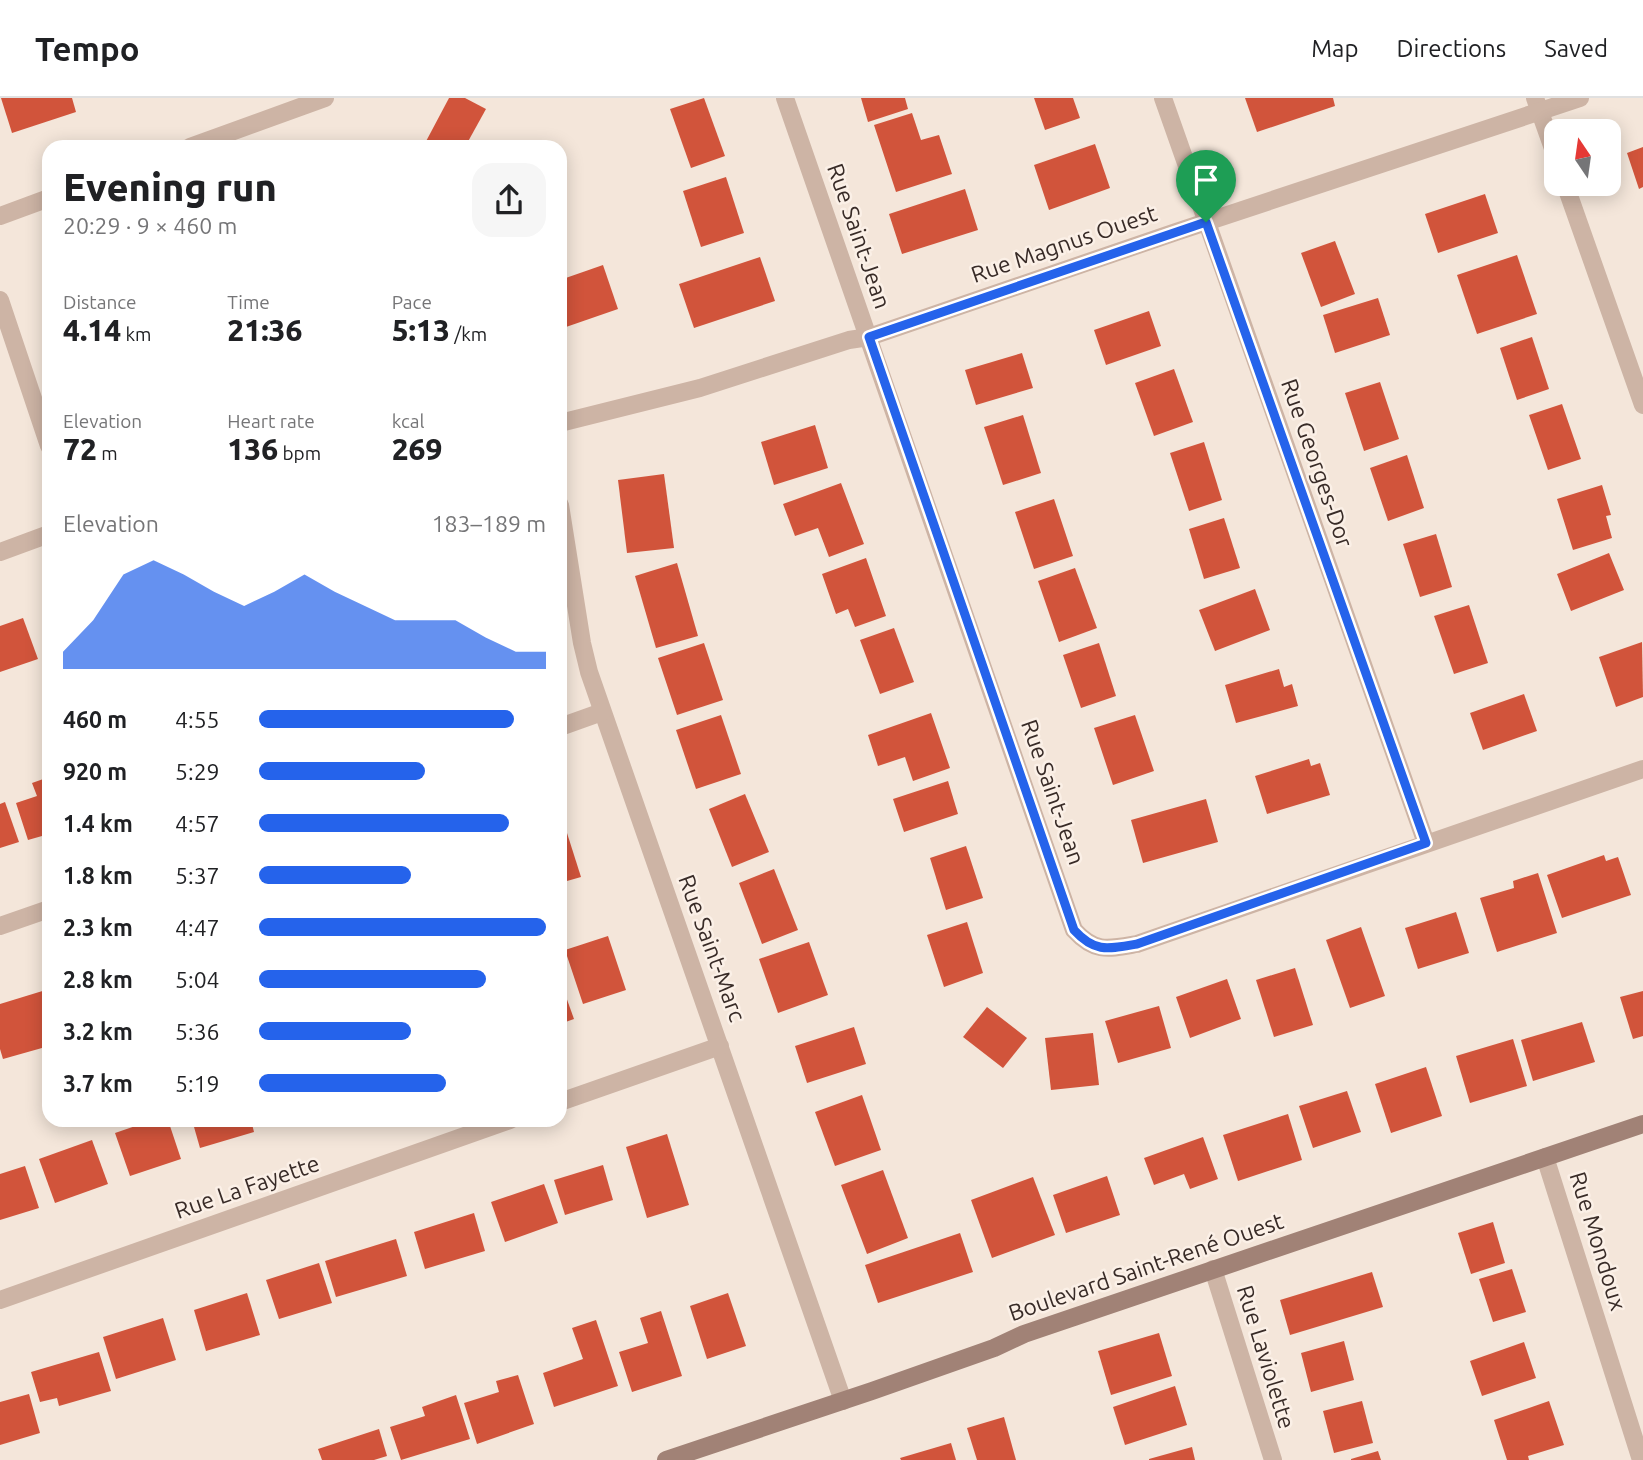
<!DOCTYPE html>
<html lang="en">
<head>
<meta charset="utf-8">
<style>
  body { margin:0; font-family:Ubuntu,sans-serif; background:#f6f6f6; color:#202124; height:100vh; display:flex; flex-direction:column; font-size:26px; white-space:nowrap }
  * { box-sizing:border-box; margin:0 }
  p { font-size:23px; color:#757577 }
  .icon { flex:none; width:38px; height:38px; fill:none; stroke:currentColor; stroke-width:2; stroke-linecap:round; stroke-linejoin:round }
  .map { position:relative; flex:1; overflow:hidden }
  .side { position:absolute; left:42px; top:42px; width:525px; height:987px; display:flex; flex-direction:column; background:#fff; border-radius:21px; box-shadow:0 4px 18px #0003 }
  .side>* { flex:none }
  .needle { width:46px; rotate:347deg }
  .controls { position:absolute; left:1544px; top:21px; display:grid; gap:14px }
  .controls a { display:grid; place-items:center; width:77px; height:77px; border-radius:14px; background:#fff; box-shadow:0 4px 18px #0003; font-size:35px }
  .pin { position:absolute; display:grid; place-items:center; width:60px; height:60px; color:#fff; margin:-72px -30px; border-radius:50% 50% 50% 0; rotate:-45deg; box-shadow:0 0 7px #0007 }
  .pin .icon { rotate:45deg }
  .round { display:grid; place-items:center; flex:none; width:74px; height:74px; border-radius:21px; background:#f6f6f6 }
  .summary { display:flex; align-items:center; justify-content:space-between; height:119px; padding:0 21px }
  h1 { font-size:38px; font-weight:800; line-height:52px }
  .metrics { display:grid; grid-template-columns:repeat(3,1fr); gap:10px; height:119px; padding:7px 21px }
  .metrics div { display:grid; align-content:center }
  .metrics b { font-size:30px; font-weight:800 }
  .metrics small { font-size:19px; font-weight:400 }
  .metrics p { font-size:19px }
  .chart { height:196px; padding:14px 21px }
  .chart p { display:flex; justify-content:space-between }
  .chart svg { width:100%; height:126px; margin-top:7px; fill:#2563eb; opacity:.7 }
  ul { padding:0 21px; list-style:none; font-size:23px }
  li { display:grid; grid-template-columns:112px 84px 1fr; align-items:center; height:52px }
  li i { height:18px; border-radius:9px; background:#2563eb }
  header { display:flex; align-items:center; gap:42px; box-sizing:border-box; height:98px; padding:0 35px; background:#fff; border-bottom:2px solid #e0e0e0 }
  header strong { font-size:33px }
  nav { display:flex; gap:38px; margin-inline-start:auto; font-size:24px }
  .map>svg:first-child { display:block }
  .building { fill:#d1543b }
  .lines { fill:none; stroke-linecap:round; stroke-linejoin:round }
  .street { stroke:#cdb4a5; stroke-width:18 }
  .secondary { stroke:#a18276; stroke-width:18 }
  .route-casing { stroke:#fff; stroke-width:14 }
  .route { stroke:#2563eb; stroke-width:9 }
  .labels { text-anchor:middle; stroke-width:5; stroke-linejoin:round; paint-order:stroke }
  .street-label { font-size:23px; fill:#382b27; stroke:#fbf0e7 }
</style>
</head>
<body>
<header>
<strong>Tempo</strong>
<nav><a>Map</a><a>Directions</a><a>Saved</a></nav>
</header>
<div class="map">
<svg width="1643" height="1362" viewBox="0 0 1643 1362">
  <rect width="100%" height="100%" fill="#f4e6da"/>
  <g class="building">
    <polygon points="1,0 72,0 76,14 12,35"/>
    <polygon points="449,0 465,0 486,11 465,49 423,49"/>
    <polygon points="704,0 725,58 691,70 670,11"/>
    <polygon points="861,0 905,0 908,11 868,24"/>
    <polygon points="1034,0 1073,0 1080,20 1045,32"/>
    <polygon points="1245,0 1333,0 1335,8 1257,34"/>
    <polygon points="912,15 921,42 939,37 952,76 896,94 874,27"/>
    <polygon points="1095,46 1110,90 1049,112 1034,67"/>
    <polygon points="1643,49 1643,89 1639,91 1627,55"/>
    <polygon points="726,79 744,135 701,149 683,93"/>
    <polygon points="965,91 978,132 902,156 889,116"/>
    <polygon points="1485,96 1498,135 1438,155 1425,116"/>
    <polygon points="1335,143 1355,196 1321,209 1301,155"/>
    <polygon points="1517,157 1537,216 1477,236 1457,177"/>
    <polygon points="760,159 775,203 694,230 679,186"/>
    <polygon points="603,167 618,211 566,229 560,212 560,182"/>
    <polygon points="1378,200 1390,237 1335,255 1323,217"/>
    <polygon points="1149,213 1161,248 1106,267 1094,232"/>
    <polygon points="1532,239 1549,291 1517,302 1500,250"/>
    <polygon points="1022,255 1033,290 976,307 965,272"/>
    <polygon points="1174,271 1193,324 1154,338 1135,285"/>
    <polygon points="1380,284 1399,341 1364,353 1345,295"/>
    <polygon points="1562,306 1581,361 1548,372 1529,317"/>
    <polygon points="1023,317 1041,375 1003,387 984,329"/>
    <polygon points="815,327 828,370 774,387 761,344"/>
    <polygon points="1204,344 1222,402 1189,413 1170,355"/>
    <polygon points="1407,357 1424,410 1388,423 1370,370"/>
    <polygon points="664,376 674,450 627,455 618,382"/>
    <polygon points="841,385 864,446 829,459 818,430 795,438 783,406"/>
    <polygon points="1602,387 1611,417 1606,418 1612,440 1573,452 1557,401"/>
    <polygon points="1054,401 1073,458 1034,471 1015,414"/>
    <polygon points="1224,420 1240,470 1204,481 1189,431"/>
    <polygon points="1436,436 1452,489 1420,499 1403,446"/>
    <polygon points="1609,455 1624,492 1571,513 1557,476"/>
    <polygon points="866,460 886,518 855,529 848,511 836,516 822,476"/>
    <polygon points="677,465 698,538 656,550 635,478"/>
    <polygon points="1075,470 1097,530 1059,544 1038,483"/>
    <polygon points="1255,491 1270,532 1215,553 1199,512"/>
    <polygon points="1469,507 1488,565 1454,576 1434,518"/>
    <polygon points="23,520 38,561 0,574 0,528"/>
    <polygon points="894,530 914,584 880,596 860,542"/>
    <polygon points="1642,544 1643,599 1616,609 1599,559"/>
    <polygon points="704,545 723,602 677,617 658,560"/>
    <polygon points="1099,545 1116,598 1081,610 1063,557"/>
    <polygon points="1279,571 1284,589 1292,586 1298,608 1236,625 1225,587"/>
    <polygon points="1524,596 1537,633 1483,652 1470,615"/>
    <polygon points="931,615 950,670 913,683 905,659 878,668 868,637"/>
    <polygon points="721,617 741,676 696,691 676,632"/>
    <polygon points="1135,617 1154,673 1113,687 1094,630"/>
    <polygon points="1309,661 1311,668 1320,665 1330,697 1267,716 1255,678"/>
    <polygon points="49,679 49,736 28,742 16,705 37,698 32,685"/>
    <polygon points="948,683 958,716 904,734 893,701"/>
    <polygon points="745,696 769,754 732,769 709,711"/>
    <polygon points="1206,701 1218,744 1143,765 1131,722"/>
    <polygon points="5,704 19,744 0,750 0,706"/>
    <polygon points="560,713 581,779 560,785"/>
    <polygon points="966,748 983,800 946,812 930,760"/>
    <polygon points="1604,757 1606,763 1618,759 1631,797 1562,820 1547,777"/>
    <polygon points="774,771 798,832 762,846 739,785"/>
    <polygon points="1538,775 1557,835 1497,854 1480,800 1514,790 1513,783"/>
    <polygon points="1456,814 1469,855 1418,871 1405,830"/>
    <polygon points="967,824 983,875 944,889 927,837"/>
    <polygon points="1361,829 1385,898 1350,910 1326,842"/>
    <polygon points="608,838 626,892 583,906 565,852"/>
    <polygon points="809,844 828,897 778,915 759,861"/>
    <polygon points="1295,870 1313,927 1274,939 1256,882"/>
    <polygon points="1227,881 1241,921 1190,940 1176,899"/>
    <polygon points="560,882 574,921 560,926"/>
    <polygon points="49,891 49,948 3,961 0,951 0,906"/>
    <polygon points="1643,893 1643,938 1633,941 1620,899"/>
    <polygon points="1159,908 1171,950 1118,965 1105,923"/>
    <polygon points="987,909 1027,940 1003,970 963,939"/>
    <polygon points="1582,924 1595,964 1533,983 1521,942"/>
    <polygon points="854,929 866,966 807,985 795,948"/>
    <polygon points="1093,935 1099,987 1051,992 1045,940"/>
    <polygon points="1513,941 1527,988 1470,1005 1456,958"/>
    <polygon points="1426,969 1442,1018 1391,1035 1375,986"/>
    <polygon points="1347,993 1361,1034 1313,1050 1299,1008"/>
    <polygon points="862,997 881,1052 835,1068 815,1014"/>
    <polygon points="1288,1016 1302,1062 1238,1083 1223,1037"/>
    <polygon points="153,1022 168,1022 181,1061 130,1078 115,1035"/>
    <polygon points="192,1022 251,1022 254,1034 200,1050"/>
    <polygon points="667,1036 689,1107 647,1120 626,1049"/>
    <polygon points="1203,1039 1218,1081 1190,1091 1184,1076 1154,1087 1144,1060"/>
    <polygon points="92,1042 108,1086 55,1105 39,1061"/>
    <polygon points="603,1067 613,1102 565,1117 554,1082"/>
    <polygon points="25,1068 39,1110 0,1122 0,1076"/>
    <polygon points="883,1072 908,1140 867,1156 841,1087"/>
    <polygon points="1107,1078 1120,1117 1066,1135 1053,1097"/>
    <polygon points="1033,1079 1055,1137 992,1160 971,1102"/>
    <polygon points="544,1086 558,1125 505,1144 491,1104"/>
    <polygon points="474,1115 485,1153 425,1171 414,1134"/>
    <polygon points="1493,1124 1505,1165 1471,1176 1458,1135"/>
    <polygon points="960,1135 973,1174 878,1205 865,1167"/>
    <polygon points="396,1141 407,1178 336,1199 325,1163"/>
    <polygon points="319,1165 332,1205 279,1221 266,1182"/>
    <polygon points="1512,1171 1526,1214 1493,1224 1479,1181"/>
    <polygon points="1372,1174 1383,1209 1290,1237 1280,1202"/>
    <polygon points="247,1195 260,1237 206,1253 194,1212"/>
    <polygon points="728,1195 746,1248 707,1261 690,1208"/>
    <polygon points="661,1213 682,1278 632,1294 619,1254 648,1245 640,1220"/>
    <polygon points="163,1220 176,1262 116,1281 103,1239"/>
    <polygon points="596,1222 618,1288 554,1309 543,1275 583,1261 572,1230"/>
    <polygon points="1159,1235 1172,1278 1111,1297 1098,1253"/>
    <polygon points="1344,1243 1354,1282 1311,1294 1301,1255"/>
    <polygon points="1524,1244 1536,1280 1482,1298 1470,1263"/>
    <polygon points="99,1254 111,1293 59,1308 57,1300 40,1304 31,1274"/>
    <polygon points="518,1277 534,1326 477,1346 464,1305 499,1294 496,1283"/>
    <polygon points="1175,1288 1187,1327 1125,1347 1113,1309"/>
    <polygon points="29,1296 40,1335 0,1347 0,1304"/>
    <polygon points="456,1297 470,1341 401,1362 390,1329 425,1318 422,1309"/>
    <polygon points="1362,1303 1373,1345 1334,1355 1323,1313"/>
    <polygon points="1549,1303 1564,1347 1528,1358 1529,1362 1507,1362 1494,1322"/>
    <polygon points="1004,1319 1016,1362 977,1362 967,1330"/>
    <polygon points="379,1331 387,1358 374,1362 322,1362 318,1351"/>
    <polygon points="951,1345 956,1362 901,1362 900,1360"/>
    <polygon points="1192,1349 1195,1362 1149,1362 1149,1361"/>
    <polygon points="1378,1353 1381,1362 1351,1362 1351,1361"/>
  </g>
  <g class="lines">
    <g class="street">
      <path d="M785,0l289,832c21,23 34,19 63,14l506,-175"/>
      <polyline points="1163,0 1426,745"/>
      <polyline points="1535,0 1556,59"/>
      <polyline points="190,49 325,0"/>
      <polyline points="1565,86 1643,307"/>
      <polyline points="0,118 49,100"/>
      <polyline points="0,202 49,348"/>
      <polyline points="560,325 700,290 849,242 869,239 1176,134 1580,0"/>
      <polyline points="560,407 582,545 589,574 843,1303"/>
      <polyline points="0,454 49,436"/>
      <polyline points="560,629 602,614"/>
      <polyline points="0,828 49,811"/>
      <polyline points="560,1004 720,948"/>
      <polyline points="1545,1059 1641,1362"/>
      <polyline points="1213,1171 1273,1362"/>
      <polyline points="0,1202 510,1022"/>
    </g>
    <polyline class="secondary" points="666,1362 872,1293 994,1250 1024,1236 1643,1026"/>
  </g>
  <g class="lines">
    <defs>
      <path id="route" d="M1206,124l220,621 -289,101c-29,5 -42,9 -63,-14l-205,-593z"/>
    </defs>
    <use href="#route" class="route-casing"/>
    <use href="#route" class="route"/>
  </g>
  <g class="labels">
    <g class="street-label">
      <text transform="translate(859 138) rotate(71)" y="8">Rue Saint-Jean</text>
      <text transform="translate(1064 146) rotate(-19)" y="8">Rue Magnus Ouest</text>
      <text transform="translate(1317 365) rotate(71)" y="8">Rue Georges-Dor</text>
      <text transform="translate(1053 694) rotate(71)" y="8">Rue Saint-Jean</text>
      <text transform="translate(712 850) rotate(70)" y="8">Rue Saint-Marc</text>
      <text transform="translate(247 1089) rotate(-19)" y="8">Rue La Fayette</text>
      <text transform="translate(1598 1143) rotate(73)" y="8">Rue Mondoux</text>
      <text transform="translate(1146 1169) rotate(-19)" y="8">Boulevard Saint-René Ouest</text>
      <text transform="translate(1266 1259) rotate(73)" y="8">Rue Laviolette</text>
    </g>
  </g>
</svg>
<div class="controls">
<a><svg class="needle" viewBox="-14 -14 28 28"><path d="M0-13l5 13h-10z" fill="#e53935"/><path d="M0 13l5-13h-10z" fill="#757577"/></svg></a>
</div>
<div class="pin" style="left:1206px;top:124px;background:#1e9e55"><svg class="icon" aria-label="arrive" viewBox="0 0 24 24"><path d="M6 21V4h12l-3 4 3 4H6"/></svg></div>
<section class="side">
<div class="summary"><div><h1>Evening run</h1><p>20:29 · 9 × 460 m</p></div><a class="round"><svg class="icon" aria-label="share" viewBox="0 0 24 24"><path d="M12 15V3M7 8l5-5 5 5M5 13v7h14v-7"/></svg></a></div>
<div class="metrics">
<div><p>Distance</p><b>4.14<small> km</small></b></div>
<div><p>Time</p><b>21:36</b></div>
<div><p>Pace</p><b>5:13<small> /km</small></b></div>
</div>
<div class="metrics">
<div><p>Elevation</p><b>72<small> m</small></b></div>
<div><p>Heart rate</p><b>136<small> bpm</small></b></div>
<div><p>kcal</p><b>269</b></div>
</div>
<div class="chart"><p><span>Elevation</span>183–189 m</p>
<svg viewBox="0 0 160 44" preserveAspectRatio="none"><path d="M0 44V38L10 27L20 11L30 6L40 11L50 17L60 22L70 17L80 11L90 17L100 22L110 27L120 27L130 27L140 33L150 38L160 38V44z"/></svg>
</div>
<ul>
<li><b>460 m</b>4:55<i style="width:89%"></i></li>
<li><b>920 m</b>5:29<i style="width:58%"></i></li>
<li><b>1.4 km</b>4:57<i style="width:87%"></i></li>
<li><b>1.8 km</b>5:37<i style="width:53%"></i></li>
<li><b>2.3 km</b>4:47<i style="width:100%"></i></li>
<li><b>2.8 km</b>5:04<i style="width:79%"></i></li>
<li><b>3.2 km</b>5:36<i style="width:53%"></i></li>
<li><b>3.7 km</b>5:19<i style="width:65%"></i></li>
</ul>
</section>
</div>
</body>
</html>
